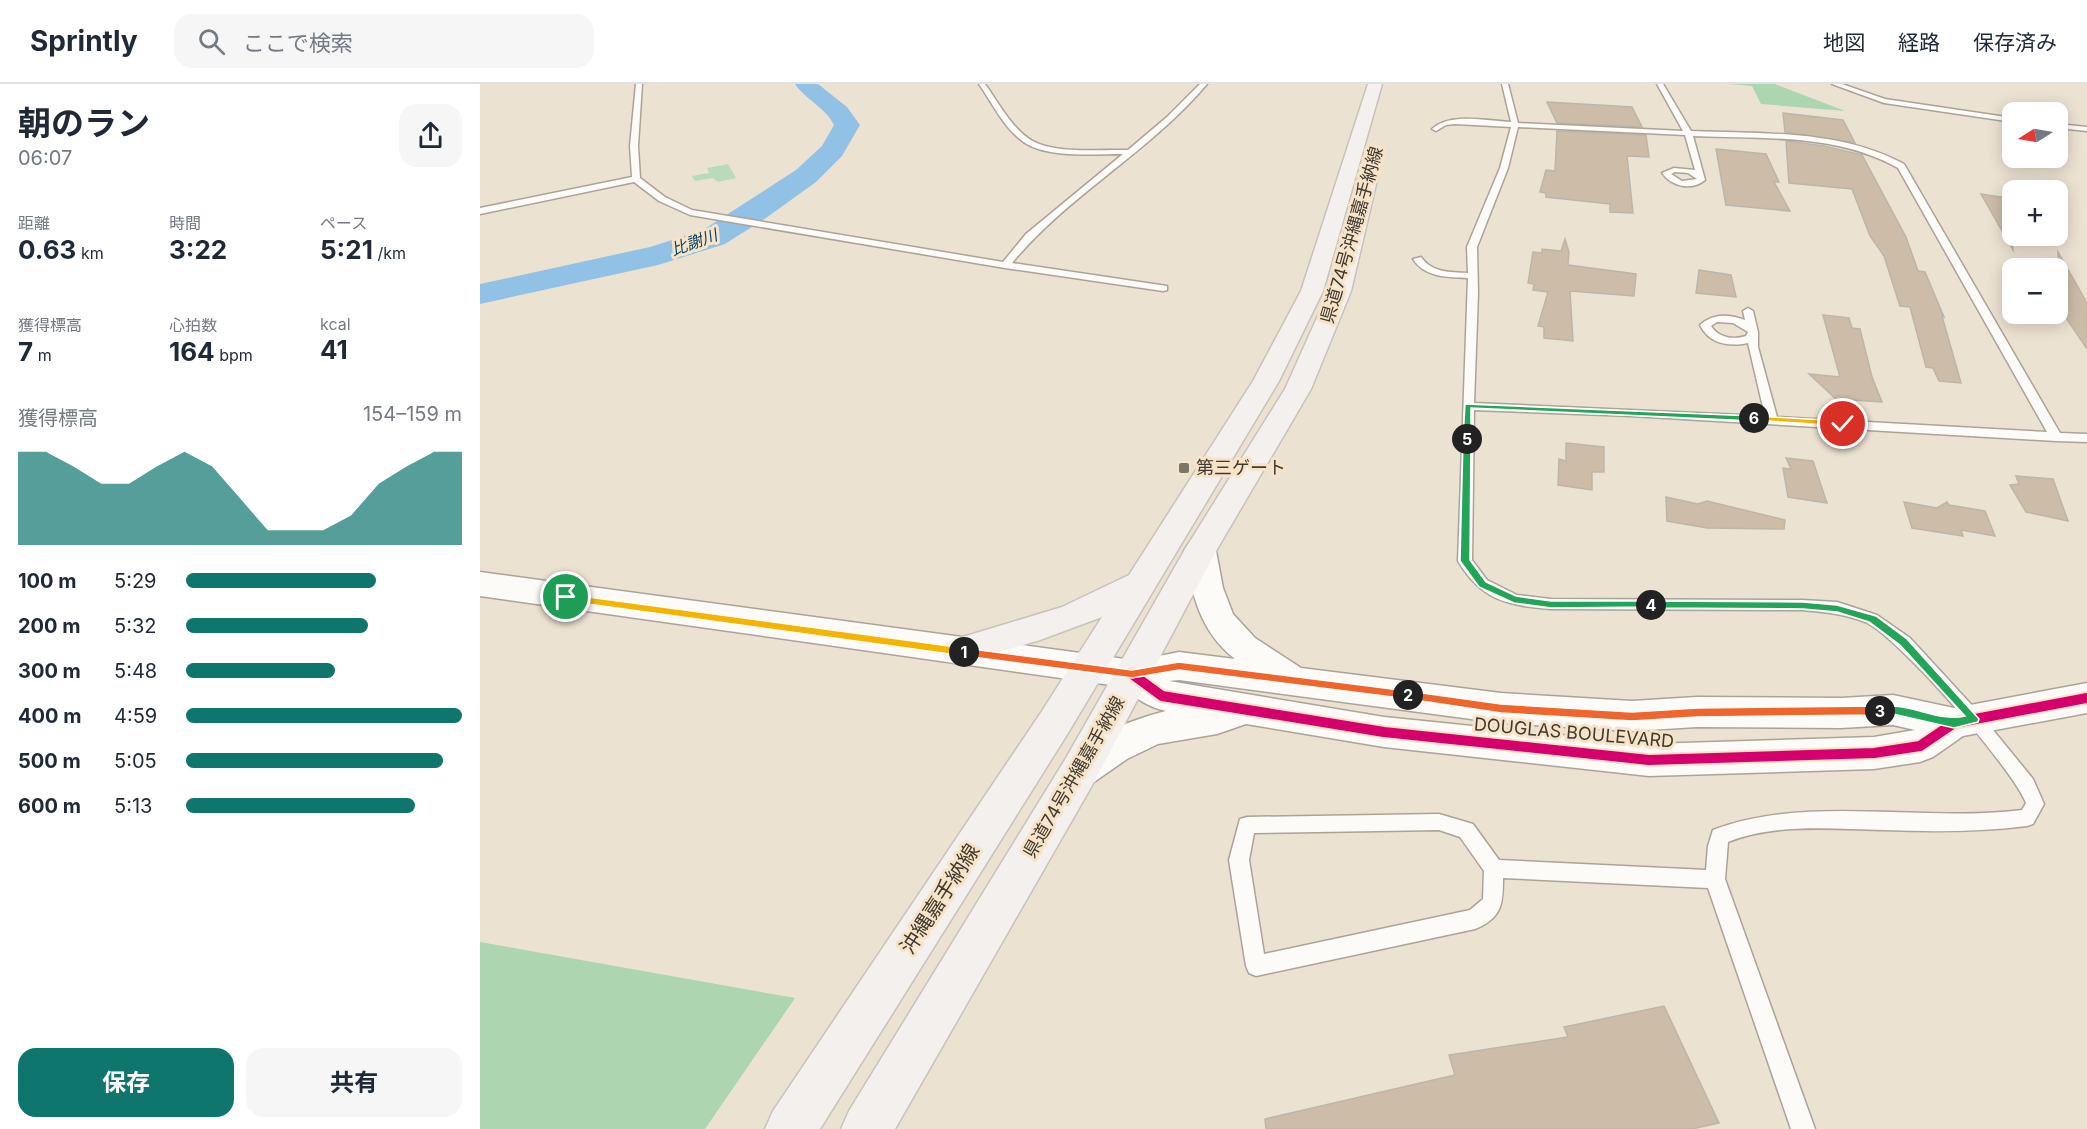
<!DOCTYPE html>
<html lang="ja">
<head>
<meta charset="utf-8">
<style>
  body { margin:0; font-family:Inter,"Noto Sans JP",sans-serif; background:#f6f6f7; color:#1f2937; height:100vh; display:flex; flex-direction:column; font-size:22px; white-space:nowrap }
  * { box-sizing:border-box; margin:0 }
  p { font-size:20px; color:#747a83 }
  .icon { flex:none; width:33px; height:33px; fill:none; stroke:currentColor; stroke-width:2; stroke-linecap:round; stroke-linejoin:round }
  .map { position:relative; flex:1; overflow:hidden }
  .drawer { display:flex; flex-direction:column; background:#fff; width:480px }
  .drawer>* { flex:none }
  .needle { width:39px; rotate:259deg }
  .controls { position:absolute; left:1522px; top:18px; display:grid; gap:12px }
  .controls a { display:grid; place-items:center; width:66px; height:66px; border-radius:12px; background:#fff; box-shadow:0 3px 15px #0003; font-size:30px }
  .pin { position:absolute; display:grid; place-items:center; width:51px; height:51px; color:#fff; margin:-26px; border:3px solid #fff; border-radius:50%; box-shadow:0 2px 6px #0007 }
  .km { position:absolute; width:30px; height:30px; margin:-15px; border-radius:50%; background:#222; color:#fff; font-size:16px; line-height:30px; text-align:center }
  .round { display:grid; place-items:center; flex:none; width:63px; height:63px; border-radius:18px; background:#f6f6f7 }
  .overview { display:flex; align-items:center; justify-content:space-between; height:102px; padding:0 18px }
  h1 { font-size:33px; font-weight:700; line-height:45px }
  .metrics { display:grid; grid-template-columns:repeat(3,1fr); gap:9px; height:102px; padding:6px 18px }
  .metrics div { display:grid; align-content:center }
  .metrics b { font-size:26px; font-weight:700 }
  .metrics small { font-size:16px; font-weight:400 }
  .metrics p { font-size:16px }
  .chart { height:168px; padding:12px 18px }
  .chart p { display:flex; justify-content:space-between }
  .chart svg { width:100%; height:108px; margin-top:6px; fill:#0f766e; opacity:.7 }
  .action { display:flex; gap:12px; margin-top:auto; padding:12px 18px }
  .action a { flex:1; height:69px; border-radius:18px; background:#0f766e; color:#fff; font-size:24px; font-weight:700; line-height:69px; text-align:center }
  .action a+a { background:#f6f6f7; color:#1f2937 }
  ul { padding:0 18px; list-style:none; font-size:20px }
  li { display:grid; grid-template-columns:96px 72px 1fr; align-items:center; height:45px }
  li i { height:15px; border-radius:8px; background:#0f766e }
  header { display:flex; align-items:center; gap:36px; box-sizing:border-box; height:84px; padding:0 30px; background:#fff; border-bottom:2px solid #e0e1e3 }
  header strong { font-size:28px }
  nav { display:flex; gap:33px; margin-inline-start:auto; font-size:21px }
  .search { width:420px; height:54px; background:#f6f6f7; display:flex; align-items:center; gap:15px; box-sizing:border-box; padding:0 21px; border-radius:18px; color:#747a83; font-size:22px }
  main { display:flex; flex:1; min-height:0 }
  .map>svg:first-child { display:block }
  .green { fill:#badbbb }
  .forest { fill:#acd5b0 }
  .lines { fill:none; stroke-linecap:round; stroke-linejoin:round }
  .river { fill:#91c2e6; fill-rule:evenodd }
  .building { fill:#cdbca8; stroke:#beb5a9; stroke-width:1.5 }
  .service-casing { stroke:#aba397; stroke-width:3 }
  .tertiary-casing { stroke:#aba397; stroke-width:3 }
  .secondary-casing { stroke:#aba397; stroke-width:3 }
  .primary-casing { stroke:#c7c2ba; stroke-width:3 }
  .service { fill:#fcfbf8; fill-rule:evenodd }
  .tertiary { fill:#fcfbf8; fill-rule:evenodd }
  .secondary { fill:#fcfbf8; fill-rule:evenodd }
  .primary { fill:#f4f0ed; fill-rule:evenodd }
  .cycleway-casing { stroke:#f7e4c8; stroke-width:14 }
  .cycleway { stroke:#d6006c; stroke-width:10 }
  .split-1 { fill:#f5b400; stroke:#fff; stroke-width:1.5 }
  .split-2 { fill:#f0652b; stroke:#fff; stroke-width:1.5 }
  .split-3 { fill:#f0652b; stroke:#fff; stroke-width:1.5 }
  .split-4 { fill:#22a559; stroke:#fff; stroke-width:1.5 }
  .split-5 { fill:#22a559; stroke:#fff; stroke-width:1.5 }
  .split-6 { fill:#22a559; stroke:#fff; stroke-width:1.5 }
  .split-7 { fill:#f5b400; stroke:#fff; stroke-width:1.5 }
  .poi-dot { fill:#7d7568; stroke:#f7e4c8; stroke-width:2 }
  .labels { text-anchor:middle; stroke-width:6; stroke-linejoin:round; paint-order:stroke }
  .far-water-label { font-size:16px; font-style:italic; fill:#084268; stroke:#f7e4c8 }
  .street-label { font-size:18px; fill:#413a2f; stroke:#f7e4c8 }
  .poi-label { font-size:18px; fill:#413a2f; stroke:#f7e4c8; text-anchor:start }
  .near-street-label { font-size:21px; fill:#413a2f; stroke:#f7e4c8 }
</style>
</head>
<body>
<header>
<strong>Sprintly</strong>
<div class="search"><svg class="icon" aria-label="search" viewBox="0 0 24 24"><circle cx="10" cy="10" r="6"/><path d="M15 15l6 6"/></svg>ここで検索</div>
<nav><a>地図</a><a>経路</a><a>保存済み</a></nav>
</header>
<main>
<section class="drawer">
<div class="overview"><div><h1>朝のラン</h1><p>06:07</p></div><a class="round"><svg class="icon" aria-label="share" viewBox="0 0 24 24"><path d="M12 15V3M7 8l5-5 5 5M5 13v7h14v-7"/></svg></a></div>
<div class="metrics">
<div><p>距離</p><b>0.63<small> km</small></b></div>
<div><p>時間</p><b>3:22</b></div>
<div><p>ペース</p><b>5:21<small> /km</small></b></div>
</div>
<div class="metrics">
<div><p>獲得標高</p><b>7<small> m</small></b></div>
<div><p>心拍数</p><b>164<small> bpm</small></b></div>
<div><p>kcal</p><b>41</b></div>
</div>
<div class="chart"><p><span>獲得標高</span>154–159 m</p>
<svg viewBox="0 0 160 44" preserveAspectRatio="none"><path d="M0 44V6L10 6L20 12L30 19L40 19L50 12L60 6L70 12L80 25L90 38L100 38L110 38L120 32L130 19L140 12L150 6L160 6V44z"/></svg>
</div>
<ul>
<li><b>100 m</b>5:29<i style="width:69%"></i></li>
<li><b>200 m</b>5:32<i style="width:66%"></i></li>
<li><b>300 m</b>5:48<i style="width:54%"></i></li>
<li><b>400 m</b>4:59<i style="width:100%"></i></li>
<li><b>500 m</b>5:05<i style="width:93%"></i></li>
<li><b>600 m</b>5:13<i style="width:83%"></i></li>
</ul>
<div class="action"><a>保存</a><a>共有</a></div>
</section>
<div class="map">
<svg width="1607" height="1045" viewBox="0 0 1607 1045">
  <rect width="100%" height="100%" fill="#ece2d2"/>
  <polygon class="green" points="248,80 256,94 238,98 233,94 215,97 212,92 229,89 227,84"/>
  <g class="forest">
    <polygon points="1250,0 1295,0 1365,27 1281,20 1272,2"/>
    <polygon points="0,858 315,914 225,1045 0,1045"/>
  </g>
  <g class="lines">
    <path class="river" d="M315,0h23l29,23 13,18 -18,31 -26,26 -50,36 -41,26 -67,21 -178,39v-20l170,-37 53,-17 93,-60 26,-24 12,-21c-8,-17 -28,-25 -39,-41z"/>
  </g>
  <g class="building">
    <polygon points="1067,18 1152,23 1162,43 1077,39"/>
    <polygon points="1303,29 1363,36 1375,59 1305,48"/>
    <polygon points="1077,47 1166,51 1169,73 1147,72 1153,129 1130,128 1130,120 1066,113 1066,109 1060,108 1066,86 1075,87"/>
    <polygon points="1306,57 1344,62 1382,71 1426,153 1438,187 1445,188 1464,233 1462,232 1481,299 1459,297 1453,284 1446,283 1430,223 1420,222 1404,172 1390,152 1372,105 1309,99"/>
    <polygon points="1236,65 1286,70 1299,98 1294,98 1310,127 1246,121"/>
    <polygon points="1501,110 1533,115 1533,166"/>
    <polygon points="1085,155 1089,168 1088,181 1156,190 1154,212 1090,207 1093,257 1064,254 1064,243 1058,242 1068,208 1053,206 1054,200 1048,199 1053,168 1062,169 1062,165 1081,167"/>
    <polygon points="1578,168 1607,219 1607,265 1578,222"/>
    <polygon points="1219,186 1251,191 1256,213 1216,209"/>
    <polygon points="1343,231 1369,234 1372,244 1380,245 1392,293 1402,318 1356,315 1329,290 1360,293"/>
    <polygon points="1086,359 1124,363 1124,388 1112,388 1112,406 1078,401 1079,375 1086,377"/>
    <polygon points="1306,374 1333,377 1347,419 1308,413 1303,384 1311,385"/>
    <polygon points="1536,392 1573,395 1588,437 1546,428 1530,401 1539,400"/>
    <polygon points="1186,413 1218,420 1227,417 1305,436 1304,445 1227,444 1187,437"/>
    <polygon points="1424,418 1457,424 1467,418 1469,421 1505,427 1515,452 1481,446 1483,452 1432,444"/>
    <polygon points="1184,922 1239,1039 1212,1045 786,1045 785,1035 975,991 969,971 1088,953 1084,943"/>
  </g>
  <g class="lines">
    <defs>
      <g id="service">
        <path d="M156,0h6l-4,62 2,32 25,19 27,13 311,52 23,-28 97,-80c-28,0 -79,5 -102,-14 -18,-14 -29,-37 -42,-56h6c13,18 25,41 43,54 22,17 73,11 100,12l39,-33 33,-33h7c-57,68 -139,111 -195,179l155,23v4l-4,1 -158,-23 -315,-53 -31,-14 -25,-19 -154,32v-6l152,-31 -2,-31z"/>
        <path d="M1022,0h6l10,39 165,8 -26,-47h6l28,47c71,3 148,-2 213,33l156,269 27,1v8l-31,-1 -425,-25 -157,-6 -2,150 15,20 30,15 34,4 251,1 35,2 40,13 33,23 70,76 53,65 11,25 -11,20 -6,2c-48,6 -95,6 -143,4 -52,-1 -107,-7 -156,12l-3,37 90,250h-24l-83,-241 -205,-10c0,26 -1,40 -28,51l-219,47 -7,-3 -3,-7 -17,-106 11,-41 7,-2 192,-3 34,10 26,36 207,10 2,-24 5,-16c95,-36 208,-7 309,-20l4,-7c-14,-35 -127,-166 -161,-181 -20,-8 -41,-10 -63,-12l-251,-1c-44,-4 -69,-8 -93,-48l10,-283c-20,-1 -43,0 -55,-19l8,-2c11,16 29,15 47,16l-1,-26 33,-79 11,-41 -56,-3 -9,1 -10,6 -4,-2c18,-17 56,-8 79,-7zM1038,43l167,8 10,35 -21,-2 -12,5c10,14 30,18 43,7l-12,-44c69,3 143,-3 205,32l149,264 -270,-15 -19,-70v-15l-5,-21 -5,-3 -5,3 2,9c-16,-6 -32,-7 -45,5 9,19 29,22 48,18l17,73 -291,-13 4,-110 -1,-46 31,-79zM1195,88l13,1 9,6 -15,2 -11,-7zM1237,238l16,1 15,9 -2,4c-13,4 -27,2 -35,-10zM959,746l21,7 24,34 -1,28 -13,11 -206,44 -15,-94 5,-27z"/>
        <polygon points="1352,0 1362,0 1405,15 1533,34 1533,38 1404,19"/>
        <polygon points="1578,40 1607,43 1607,47 1578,44"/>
      </g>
      <path id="tertiary" d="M720,456l11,3 5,8 7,37 10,26 22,24 46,30 200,25 131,8 65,-4 144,1 52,-3 61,13 133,-25v30l-124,23 -30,21 -13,5 -46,7 -225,7 -265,-29 -138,-23 -29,10 -59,10 -31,15 -33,23 -14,5 -14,-5 -5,-12c14,-30 73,-51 105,-59 -20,-4 -42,-19 -52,-37l6,-10 59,-12 56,7c-36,-28 -43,-66 -51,-108l5,-8zM699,596l322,43 131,8 65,-4 144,1 52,-3 22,5 -41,7 -225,7 -265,-27 -215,-36z"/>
      <polygon id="secondary" points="0,488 652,576 664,580 670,590 664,600 652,604 0,512"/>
      <g id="primary">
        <polygon points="888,0 902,0 843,207 799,297 588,649 340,1045 285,1045 293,1027 562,627 622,533 560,556 478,580 466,576 461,567 466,558 582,523 649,491 773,297 821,207"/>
        <polygon points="889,87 895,88 898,92 871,207 831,305 736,467 614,698 415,1045 361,1045 369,1027 586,674 704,467 805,305 849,207 880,92 883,88"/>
      </g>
    </defs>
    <use href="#service" class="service-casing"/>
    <use href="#tertiary" class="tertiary-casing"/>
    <use href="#secondary" class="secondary-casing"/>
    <use href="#primary" class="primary-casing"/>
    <use href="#service" class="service"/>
    <use href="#tertiary" class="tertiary"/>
    <use href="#secondary" class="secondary"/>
    <use href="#primary" class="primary"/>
    <defs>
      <polyline id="cycleway" points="652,590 682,612 904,648 1169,676 1394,669 1440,662 1474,639 1607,614"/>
    </defs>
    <use href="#cycleway" class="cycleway-casing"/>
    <use href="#cycleway" class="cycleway"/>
  </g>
  <polygon class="split-1" points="86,510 484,564 489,568 484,572 86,517 81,513"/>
  <polygon class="split-2" points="484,564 652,586 699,578 928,607 934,611 928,615 699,586 652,594 484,572 479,568"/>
  <polygon class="split-3" points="928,607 1021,620 1152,628 1217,624 1400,622 1405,627 1400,631 1217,633 1152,637 1021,629 928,615 923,611"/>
  <path class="split-4" d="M1171,517l152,1 34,3 39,11 31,23 72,80 -1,3 -24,6 -61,-14h-17v-6c30,-9 60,15 89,8l-65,-71 -31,-23 -32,-10 -34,-3 -152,-1 -4,-3z"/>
  <polygon class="split-5" points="987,352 991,355 990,476 1006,498 1036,512 1071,517 1171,517 1175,518 1175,523 1071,524 1034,519 999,503 980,477 983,355"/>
  <polygon class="split-6" points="985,320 1274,332 1278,334 1274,337 991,324 991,355 987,357 983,355"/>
  <polygon class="split-7" points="1274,332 1363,337 1367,340 1363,342 1272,336 1270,334"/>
  <rect class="poi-dot" x="698" y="378" width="12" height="12" rx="3"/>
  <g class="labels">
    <g class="far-water-label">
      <text transform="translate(214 158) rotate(-20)" y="6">比謝川</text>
    </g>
    <g class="street-label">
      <text transform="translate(872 151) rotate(-74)" y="6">県道74号沖縄嘉手納線</text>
      <text transform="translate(1094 649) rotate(5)" y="6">DOUGLAS BOULEVARD</text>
      <text transform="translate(594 693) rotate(-60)" y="6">県道74号沖縄嘉手納線</text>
    </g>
    <g class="poi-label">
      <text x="716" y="390">第三ゲート</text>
    </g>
    <g class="near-street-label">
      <text transform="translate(460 815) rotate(-57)" y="7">沖縄嘉手納線</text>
    </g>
  </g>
</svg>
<div class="controls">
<a><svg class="needle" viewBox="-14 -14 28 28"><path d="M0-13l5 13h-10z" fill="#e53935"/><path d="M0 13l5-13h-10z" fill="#747a83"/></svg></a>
<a>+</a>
<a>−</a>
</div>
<div class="pin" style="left:86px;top:513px;background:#1e9e55"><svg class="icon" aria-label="arrive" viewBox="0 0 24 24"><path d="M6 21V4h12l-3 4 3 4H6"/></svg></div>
<div class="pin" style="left:1363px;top:340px;background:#d93025"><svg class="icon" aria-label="check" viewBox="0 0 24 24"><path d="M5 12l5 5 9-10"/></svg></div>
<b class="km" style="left:484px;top:568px">1</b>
<b class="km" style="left:928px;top:611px">2</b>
<b class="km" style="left:1400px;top:627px">3</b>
<b class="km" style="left:1171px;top:521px">4</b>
<b class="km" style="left:987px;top:355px">5</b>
<b class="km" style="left:1274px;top:334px">6</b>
</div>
</main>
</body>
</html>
